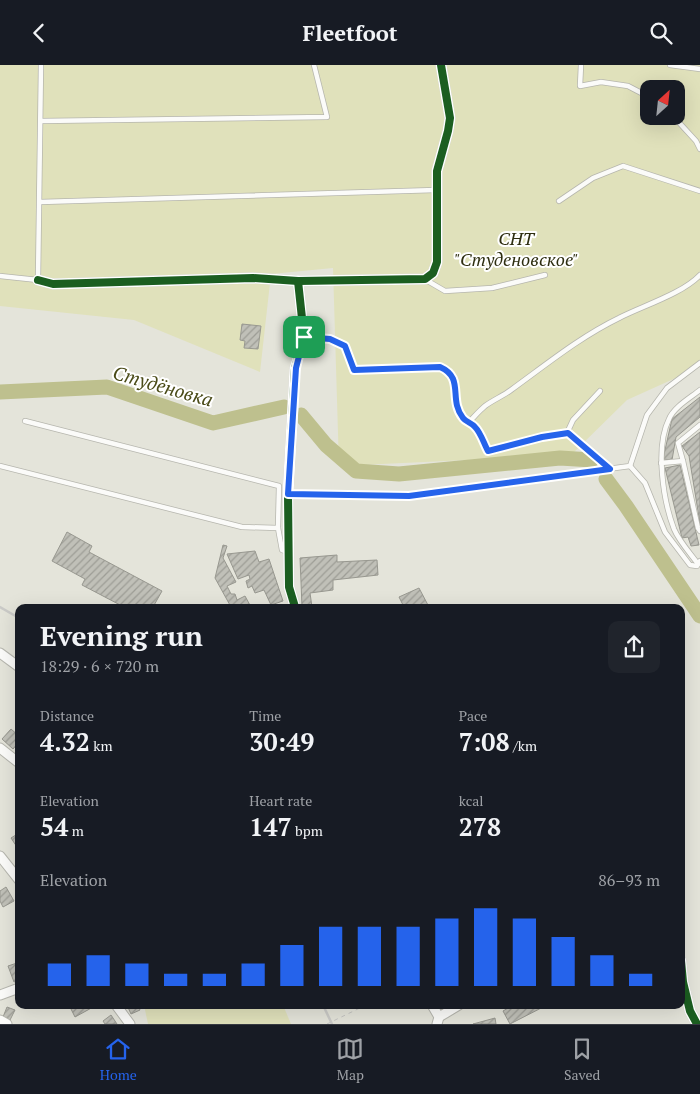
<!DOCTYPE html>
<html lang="en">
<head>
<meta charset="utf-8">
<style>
  body { margin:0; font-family:"PT Serif",serif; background:#20242c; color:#f1f3f6; height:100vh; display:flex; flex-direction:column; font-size:19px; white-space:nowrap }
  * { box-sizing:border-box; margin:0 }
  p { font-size:16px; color:#9ea1a6 }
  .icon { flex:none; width:28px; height:28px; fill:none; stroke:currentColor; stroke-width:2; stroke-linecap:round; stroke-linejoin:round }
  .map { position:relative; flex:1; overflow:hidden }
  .details { position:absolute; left:15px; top:539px; width:670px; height:405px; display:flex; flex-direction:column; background:#171b24; border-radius:10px; box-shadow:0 5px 20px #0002 }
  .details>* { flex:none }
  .needle { width:32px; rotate:27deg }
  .buttons { position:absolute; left:640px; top:15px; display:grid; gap:10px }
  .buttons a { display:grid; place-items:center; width:45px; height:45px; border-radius:10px; background:#171b24; box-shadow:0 5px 20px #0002; font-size:25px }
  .pin { position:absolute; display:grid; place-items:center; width:42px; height:42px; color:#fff; margin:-21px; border-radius:10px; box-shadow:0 2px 8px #0006 }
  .round { display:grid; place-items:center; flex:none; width:52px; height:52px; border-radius:10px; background:#20242c }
  .headline { display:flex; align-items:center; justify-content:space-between; height:85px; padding:0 25px }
  h1 { font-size:28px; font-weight:800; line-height:38px }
  .stats { display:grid; grid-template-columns:repeat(3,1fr); gap:8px; height:85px; padding:5px 25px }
  .stats div { display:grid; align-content:center }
  .stats b { font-size:25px; font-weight:800 }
  .stats small { font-size:14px; font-weight:400 }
  .stats p { font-size:14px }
  .chart { height:140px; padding:10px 25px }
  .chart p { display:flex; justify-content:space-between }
  .chart svg { width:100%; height:90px; margin-top:5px; stroke:#2563eb; stroke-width:6 }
  header { display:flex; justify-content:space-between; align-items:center; height:65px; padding:0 25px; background:#171b24; font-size:22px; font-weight:800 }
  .menu { display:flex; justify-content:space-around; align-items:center; height:70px; border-top:1px solid #363941; background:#171b24; font-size:14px; color:#9ea1a6 }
  .menu a { display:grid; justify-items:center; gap:2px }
  .menu .active { color:#2563eb }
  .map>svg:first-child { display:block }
  .green { fill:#e0e1bb; fill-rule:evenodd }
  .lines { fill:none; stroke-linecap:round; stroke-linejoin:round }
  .river { stroke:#bec08e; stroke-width:15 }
  .building { fill:url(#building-hatch); stroke:#989890 }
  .service-casing { stroke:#b6b6ae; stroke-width:6 }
  .minor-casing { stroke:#b6b6ae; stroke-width:11 }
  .service { stroke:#fbfbf9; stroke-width:4.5 }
  .minor { stroke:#fbfbf9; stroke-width:9 }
  .rail { stroke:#cacac7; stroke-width:2.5 }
  .path-bridge { stroke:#c5c5c2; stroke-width:1; stroke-dasharray:4 4; stroke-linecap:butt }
  .cycleway-casing { stroke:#fff; stroke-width:11 }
  .cycleway { stroke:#1b5e20; stroke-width:8 }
  .route-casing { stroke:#fff; stroke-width:10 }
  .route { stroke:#2563eb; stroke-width:6 }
  .labels { text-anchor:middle; stroke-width:4; stroke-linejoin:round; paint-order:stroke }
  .park-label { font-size:18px; font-style:italic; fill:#2e2e10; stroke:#fff }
  .water-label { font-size:19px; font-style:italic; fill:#4a4b18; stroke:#fff }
</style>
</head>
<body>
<header><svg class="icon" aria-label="back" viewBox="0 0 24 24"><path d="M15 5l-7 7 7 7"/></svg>Fleetfoot<svg class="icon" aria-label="search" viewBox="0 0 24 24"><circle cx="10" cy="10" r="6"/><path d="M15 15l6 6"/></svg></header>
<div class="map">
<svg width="700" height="959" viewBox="0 0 700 959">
  <defs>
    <pattern id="building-hatch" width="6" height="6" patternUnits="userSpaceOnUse" patternTransform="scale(1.25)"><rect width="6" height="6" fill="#c0c0b8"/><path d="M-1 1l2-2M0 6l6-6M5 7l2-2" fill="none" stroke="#9d9d96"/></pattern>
  </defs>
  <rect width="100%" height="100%" fill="#e4e4da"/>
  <g class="green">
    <path d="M0,0h700v302l-73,33 -56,55 -232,11 -6,-198 -62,6 -11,98 -126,-52 -134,-14zM649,24h27v27h-27z"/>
    <polygon points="144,940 283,940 291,959 148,959"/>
  </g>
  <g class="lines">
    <g class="river">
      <polyline points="0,327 107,322 213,358 284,342"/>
      <polyline points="301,350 326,380 356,406 399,409 560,393 592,395"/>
      <polyline points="606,414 626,441 700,551"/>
    </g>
  </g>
  <g class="building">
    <polygon points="242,259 261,261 258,284 244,283 245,276 240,275"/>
    <polygon points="700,332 700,352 676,372 672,395 663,394 672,354"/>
    <polygon points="700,367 700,458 689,391 682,381"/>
    <polygon points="680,400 699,480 691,481 688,472 682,473 665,403"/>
    <polygon points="67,467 92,481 89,487 162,526 153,542 124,542 82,520 85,514 52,496"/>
    <polygon points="223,480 227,481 223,493 236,517 227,521 231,529 235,529 237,535 245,531 251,542 231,542 215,513"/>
    <polygon points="255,486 259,497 269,494 283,536 271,540 264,525 255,528 252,521 248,523 246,516 250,514 249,510 238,514 227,489"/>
    <polygon points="337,490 337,497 377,495 378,510 333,515 333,525 310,528 312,542 302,542 300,493"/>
    <polygon points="419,523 429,542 404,542 399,532"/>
    <polygon points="11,664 19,671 19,677 13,684 2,674"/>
    <polygon points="19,768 19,785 11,773"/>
    <polygon points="6,822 14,836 3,842 0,836 0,826"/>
    <polygon points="17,898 19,915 14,917 8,901"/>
    <polygon points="74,940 94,940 95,941 75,952 70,942"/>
    <polygon points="127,940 138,940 140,945 131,949"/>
    <polygon points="513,940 547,940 510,959 503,946"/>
    <polygon points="7,942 15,945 10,955 3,952"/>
    <polygon points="111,950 117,959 105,959 103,956"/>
    <polygon points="495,953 496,959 473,959"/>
  </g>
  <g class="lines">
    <defs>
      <g id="service">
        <polyline points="581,0 580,21 601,17 628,21 649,32"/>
        <polyline points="670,0 700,4"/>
        <polyline points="673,51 696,76 700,84"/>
        <polyline points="41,56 327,52 314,0"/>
        <polyline points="559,136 593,113 623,101 700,126"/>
        <polyline points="40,137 436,125"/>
        <polyline points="0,211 38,215 41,0"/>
        <polyline points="426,215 445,226 492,223 545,210"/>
        <path d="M304,272l26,2 15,7 9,24 86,-3c25,11 8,32 23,51 3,4 9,5 12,9 6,6 9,17 13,25l54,-15 25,-4 43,36"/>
        <polyline points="25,356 279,421 278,463"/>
        <path d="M469,357c5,-5 10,-11 16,-16 8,-6 18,-10 26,-16 36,-26 69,-53 108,-72 23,-12 63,-24 81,-43"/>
        <polyline points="700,360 678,378 683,396 698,463 700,466"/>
        <polyline points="567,368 573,355 600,326"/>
        <polyline points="661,398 683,396"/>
        <polyline points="0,401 242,462 278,463 282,485 288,487"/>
        <polyline points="630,401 645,418 665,467 690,500 697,501 700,496"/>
        <polyline points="288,429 409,431 630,401 647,350 667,323 700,298"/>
        <path d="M698,499c-8,-11 -19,-23 -24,-35 -11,-29 -19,-82 -5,-110 5,-12 21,-21 31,-29"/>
      </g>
      <g id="minor">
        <polyline points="38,215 53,219 253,213 298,216 425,214 433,208 437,197 437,106 448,66 450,53 441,0"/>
        <polyline points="295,542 289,522 288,429 295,303 304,272 298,216"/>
        <polyline points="0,588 19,602"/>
        <polyline points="0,683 19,698"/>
        <polyline points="0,791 19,815"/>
        <polyline points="681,896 683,917 690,946 697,959"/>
        <polyline points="0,930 19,923"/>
        <polyline points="116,940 130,959"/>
        <polyline points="432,940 439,952 437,959"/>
        <polyline points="439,952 459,940"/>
        <polyline points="0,955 7,959"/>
      </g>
    </defs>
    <use href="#service" class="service-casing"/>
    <use href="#minor" class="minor-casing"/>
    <use href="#service" class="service"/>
    <use href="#minor" class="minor"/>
    <g class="rail">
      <polyline points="0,542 19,553"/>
      <polyline points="323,940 332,959"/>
    </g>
    <polyline class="path-bridge" points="327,959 366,940"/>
    <defs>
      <g id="cycleway">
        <polyline points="38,215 53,219 253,213 298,216 425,214 433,208 437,197 437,106 448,66 450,53 441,0"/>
        <polyline points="295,542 289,522 288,429 295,303 304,272 298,216"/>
        <polyline points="681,896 683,917 690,946 697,959"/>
      </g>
    </defs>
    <use href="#cycleway" class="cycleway-casing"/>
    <use href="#cycleway" class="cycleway"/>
  </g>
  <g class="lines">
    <defs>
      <path id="route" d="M304,272l26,2 15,7 9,24 86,-3c25,11 8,32 23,51 3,4 9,5 12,9 6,6 9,17 13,24l54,-14 26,-4 42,36 -201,27 -121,-2 8,-126z"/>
    </defs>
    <use href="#route" class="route-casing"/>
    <use href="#route" class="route"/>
  </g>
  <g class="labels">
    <g class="park-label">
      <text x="516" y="180">СНТ<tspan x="516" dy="21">"Студеновское"</tspan></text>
    </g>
    <g class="water-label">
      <text transform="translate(163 321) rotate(16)" y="7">Студёновка</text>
    </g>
  </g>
</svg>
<div class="buttons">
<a><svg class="needle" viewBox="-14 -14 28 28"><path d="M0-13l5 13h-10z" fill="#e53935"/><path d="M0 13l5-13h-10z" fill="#9ea1a6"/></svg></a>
</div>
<div class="pin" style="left:304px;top:272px;background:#1e9e55"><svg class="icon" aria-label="arrive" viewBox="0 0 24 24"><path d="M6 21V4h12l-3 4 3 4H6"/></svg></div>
<section class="details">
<div class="headline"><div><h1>Evening run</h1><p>18:29 · 6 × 720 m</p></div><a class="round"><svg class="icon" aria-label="share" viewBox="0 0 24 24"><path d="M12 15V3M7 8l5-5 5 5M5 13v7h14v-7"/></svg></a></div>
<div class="stats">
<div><p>Distance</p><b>4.32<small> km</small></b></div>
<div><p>Time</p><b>30:49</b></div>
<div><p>Pace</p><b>7:08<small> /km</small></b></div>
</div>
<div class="stats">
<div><p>Elevation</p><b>54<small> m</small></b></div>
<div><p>Heart rate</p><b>147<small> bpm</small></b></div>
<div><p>kcal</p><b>278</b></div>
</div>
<div class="chart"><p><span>Elevation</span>86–93 m</p>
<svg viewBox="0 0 160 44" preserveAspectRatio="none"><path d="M5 44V33M15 44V29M25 44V33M35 44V38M45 44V38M55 44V33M65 44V24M75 44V15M85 44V15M95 44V15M105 44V11M115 44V6M125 44V11M135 44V20M145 44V29M155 44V38"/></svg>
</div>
</section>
</div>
<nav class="menu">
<a class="active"><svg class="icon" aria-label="home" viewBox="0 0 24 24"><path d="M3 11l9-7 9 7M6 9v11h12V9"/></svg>Home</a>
<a><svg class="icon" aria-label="map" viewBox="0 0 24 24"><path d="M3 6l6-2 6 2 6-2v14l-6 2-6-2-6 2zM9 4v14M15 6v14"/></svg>Map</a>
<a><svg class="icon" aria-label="saved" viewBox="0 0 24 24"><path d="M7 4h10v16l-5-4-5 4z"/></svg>Saved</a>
</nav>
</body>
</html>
